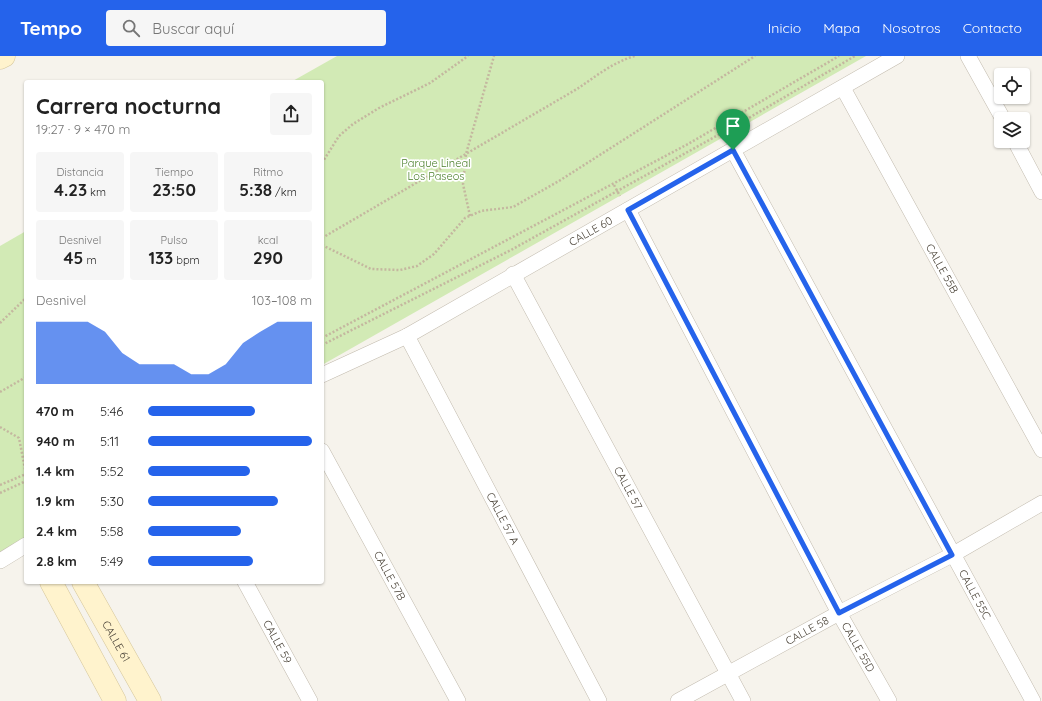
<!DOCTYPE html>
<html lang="es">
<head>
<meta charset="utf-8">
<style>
  body { margin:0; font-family:Quicksand,sans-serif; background:#f6f6f6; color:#222; height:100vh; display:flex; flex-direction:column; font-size:15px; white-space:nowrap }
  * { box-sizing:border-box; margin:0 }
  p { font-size:13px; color:#767676 }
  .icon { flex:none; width:22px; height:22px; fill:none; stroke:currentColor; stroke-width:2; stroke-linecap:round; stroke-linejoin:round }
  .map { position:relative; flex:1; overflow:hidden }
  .panel { position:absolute; left:24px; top:24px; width:300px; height:504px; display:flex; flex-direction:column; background:#fff; border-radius:4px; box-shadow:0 1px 3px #0004 }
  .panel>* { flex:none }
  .fabs { position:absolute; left:994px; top:12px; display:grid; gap:8px }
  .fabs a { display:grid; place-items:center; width:36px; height:36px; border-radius:4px; background:#fff; box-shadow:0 1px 3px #0004; font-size:20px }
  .pin { position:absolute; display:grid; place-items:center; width:34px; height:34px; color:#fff; margin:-41px -17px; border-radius:50% 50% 50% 0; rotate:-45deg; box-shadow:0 0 4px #0007 }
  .pin .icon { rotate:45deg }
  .round { display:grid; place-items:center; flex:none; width:42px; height:42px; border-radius:4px; background:#f6f6f6 }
  .summary { display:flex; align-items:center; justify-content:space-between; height:68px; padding:0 12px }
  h1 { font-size:22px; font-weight:700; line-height:30px }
  .stats { display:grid; grid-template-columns:repeat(3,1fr); gap:6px; height:68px; padding:4px 12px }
  .stats div { display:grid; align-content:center; border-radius:4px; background:#f6f6f6; text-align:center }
  .stats b { font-size:17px; font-weight:700 }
  .stats small { font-size:11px; font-weight:400 }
  .stats p { font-size:11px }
  .chart { height:112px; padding:8px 12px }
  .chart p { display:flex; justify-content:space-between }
  .chart svg { width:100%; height:72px; margin-top:4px; fill:#2563eb; opacity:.7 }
  ul { padding:0 12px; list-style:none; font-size:13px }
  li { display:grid; grid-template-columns:64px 48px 1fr; align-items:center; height:30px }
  li i { height:10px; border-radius:5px; background:#2563eb }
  header { display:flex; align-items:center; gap:24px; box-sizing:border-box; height:56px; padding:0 20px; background:#2563eb; color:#fff }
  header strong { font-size:19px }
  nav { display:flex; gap:22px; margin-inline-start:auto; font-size:14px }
  .search { width:280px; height:36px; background:#f6f6f6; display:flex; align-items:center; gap:10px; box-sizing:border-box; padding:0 14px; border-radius:4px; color:#767676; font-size:15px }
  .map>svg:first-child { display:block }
  .green { fill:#d2eab5 }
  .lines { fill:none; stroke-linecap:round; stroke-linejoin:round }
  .street-casing { stroke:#c2bbae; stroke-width:16 }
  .secondary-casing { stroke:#d6c79b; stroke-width:23 }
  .path { stroke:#c4b79f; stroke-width:2.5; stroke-dasharray:2 2; stroke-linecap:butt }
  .street { stroke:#fff; stroke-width:15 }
  .secondary { stroke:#fff3cd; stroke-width:22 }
  .route-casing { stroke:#fff; stroke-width:8 }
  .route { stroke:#2563eb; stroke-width:5 }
  .labels { text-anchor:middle; stroke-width:3.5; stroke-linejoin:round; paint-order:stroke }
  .park-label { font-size:11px; fill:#4a7f2a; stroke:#fff }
  .street-label { font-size:11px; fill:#4b4439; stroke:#fff }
</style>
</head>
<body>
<header>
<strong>Tempo</strong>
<div class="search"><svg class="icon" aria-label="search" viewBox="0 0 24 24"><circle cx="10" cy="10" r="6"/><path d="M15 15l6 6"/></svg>Buscar aquí</div>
<nav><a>Inicio</a><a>Mapa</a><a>Nosotros</a><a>Contacto</a></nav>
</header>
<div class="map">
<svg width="1042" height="645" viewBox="0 0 1042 645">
  <rect width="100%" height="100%" fill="#f6f3ec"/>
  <g class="green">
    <polygon points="337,0 866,0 322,309 322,26 291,26"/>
    <polygon points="26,175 26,481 0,496 0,190"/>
  </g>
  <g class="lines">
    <defs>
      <g id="street">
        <polyline points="968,0 1003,63"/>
        <path id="s1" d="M843,32l199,362"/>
        <polyline points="1015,85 1042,136"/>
        <path id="s2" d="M733,94l300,551"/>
        <path id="s3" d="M628,154l211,403 50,88"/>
        <path id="s4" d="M513,218l230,427"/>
        <path id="s5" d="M407,280l192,365"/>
        <path id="s6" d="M322,319l85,-39 490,-280"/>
        <path id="s7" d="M322,395l136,250"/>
        <polyline points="0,505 26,489"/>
        <path id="s8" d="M245,526l65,119"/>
        <path id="s9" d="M678,645l161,-88 113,-58 90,-52"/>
      </g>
      <g id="secondary">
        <polyline points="0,2 4,0"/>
        <polyline points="51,526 115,645"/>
        <path id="s10" d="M83,526l67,119"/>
      </g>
    </defs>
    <use href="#street" class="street-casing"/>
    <use href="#secondary" class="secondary-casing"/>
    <g class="path">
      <polyline points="322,107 339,80 353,68 379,52 430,27 468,0"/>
      <polyline points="614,129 620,140"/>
      <polyline points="470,160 463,128 466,98 494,0"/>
      <path d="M322,182l255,-149c18,-12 36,-27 58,-33"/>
      <polyline points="322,189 371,213 400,214 417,210 434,198 465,162 481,155 513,151 559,125 755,0"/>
      <polyline points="0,267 26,242"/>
      <polyline points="322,282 688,88 839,0"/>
      <polyline points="322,289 511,194 747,63 855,0"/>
      <polyline points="0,336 26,321"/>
      <polyline points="0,371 19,382 26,418"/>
      <polyline points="0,429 26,418"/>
      <polyline points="0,437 26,425"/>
    </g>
    <use href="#street" class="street"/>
    <use href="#secondary" class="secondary"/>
  </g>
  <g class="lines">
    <defs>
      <polygon id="route" points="733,94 952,499 839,557 628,154"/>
    </defs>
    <use href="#route" class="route-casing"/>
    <use href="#route" class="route"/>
  </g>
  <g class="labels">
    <g class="park-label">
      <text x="436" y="111">Parque Lineal<tspan x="436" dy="13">Los Paseos</tspan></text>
    </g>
    <g class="street-label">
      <text dy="4" stroke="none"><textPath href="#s6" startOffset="305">CALLE 60</textPath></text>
      <text dy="4" stroke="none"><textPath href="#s1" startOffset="206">CALLE 55B</textPath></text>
      <text dy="4" stroke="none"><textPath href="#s4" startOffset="243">CALLE 57</textPath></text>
      <text dy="4" stroke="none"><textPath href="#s5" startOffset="206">CALLE 57 A</textPath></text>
      <text dy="4" stroke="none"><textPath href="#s7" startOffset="142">CALLE 57B</textPath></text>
      <text dy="4" stroke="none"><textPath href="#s2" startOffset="506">CALLE 55C</textPath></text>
      <text dy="4" stroke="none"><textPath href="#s9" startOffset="147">CALLE 58</textPath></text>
      <text dy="4" stroke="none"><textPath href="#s10" startOffset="68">CALLE 61</textPath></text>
      <text dy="4" stroke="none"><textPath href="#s8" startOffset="68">CALLE 59</textPath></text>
      <text dy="4" stroke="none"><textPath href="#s3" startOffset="494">CALLE 55D</textPath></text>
    </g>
  </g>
</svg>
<div class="fabs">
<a><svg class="icon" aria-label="locate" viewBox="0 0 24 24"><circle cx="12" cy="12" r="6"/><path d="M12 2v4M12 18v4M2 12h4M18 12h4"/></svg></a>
<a><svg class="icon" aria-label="layers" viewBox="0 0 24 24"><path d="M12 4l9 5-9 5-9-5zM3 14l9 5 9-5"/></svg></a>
</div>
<div class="pin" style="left:733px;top:94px;background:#1e9e55"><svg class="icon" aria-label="arrive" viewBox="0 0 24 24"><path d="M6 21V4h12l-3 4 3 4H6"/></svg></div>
<section class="panel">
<div class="summary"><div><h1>Carrera nocturna</h1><p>19:27 · 9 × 470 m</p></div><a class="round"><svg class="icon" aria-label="share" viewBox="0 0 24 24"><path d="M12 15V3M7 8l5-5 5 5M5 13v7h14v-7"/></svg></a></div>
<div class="stats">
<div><p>Distancia</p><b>4.23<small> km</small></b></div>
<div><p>Tiempo</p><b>23:50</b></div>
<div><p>Ritmo</p><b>5:38<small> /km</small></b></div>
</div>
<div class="stats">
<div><p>Desnivel</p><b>45<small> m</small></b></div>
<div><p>Pulso</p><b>133<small> bpm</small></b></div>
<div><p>kcal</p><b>290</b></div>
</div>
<div class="chart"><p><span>Desnivel</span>103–108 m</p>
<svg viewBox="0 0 160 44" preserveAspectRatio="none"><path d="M0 44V6L10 6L20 6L30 6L40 12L50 25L60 32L70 32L80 32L90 38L100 38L110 32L120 19L130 12L140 6L150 6L160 6V44z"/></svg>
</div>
<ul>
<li><b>470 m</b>5:46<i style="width:65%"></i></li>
<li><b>940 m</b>5:11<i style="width:100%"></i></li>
<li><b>1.4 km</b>5:52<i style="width:62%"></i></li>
<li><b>1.9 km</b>5:30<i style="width:79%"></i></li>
<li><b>2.4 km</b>5:58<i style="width:57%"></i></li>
<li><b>2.8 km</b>5:49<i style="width:64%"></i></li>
</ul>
</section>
</div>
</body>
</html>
